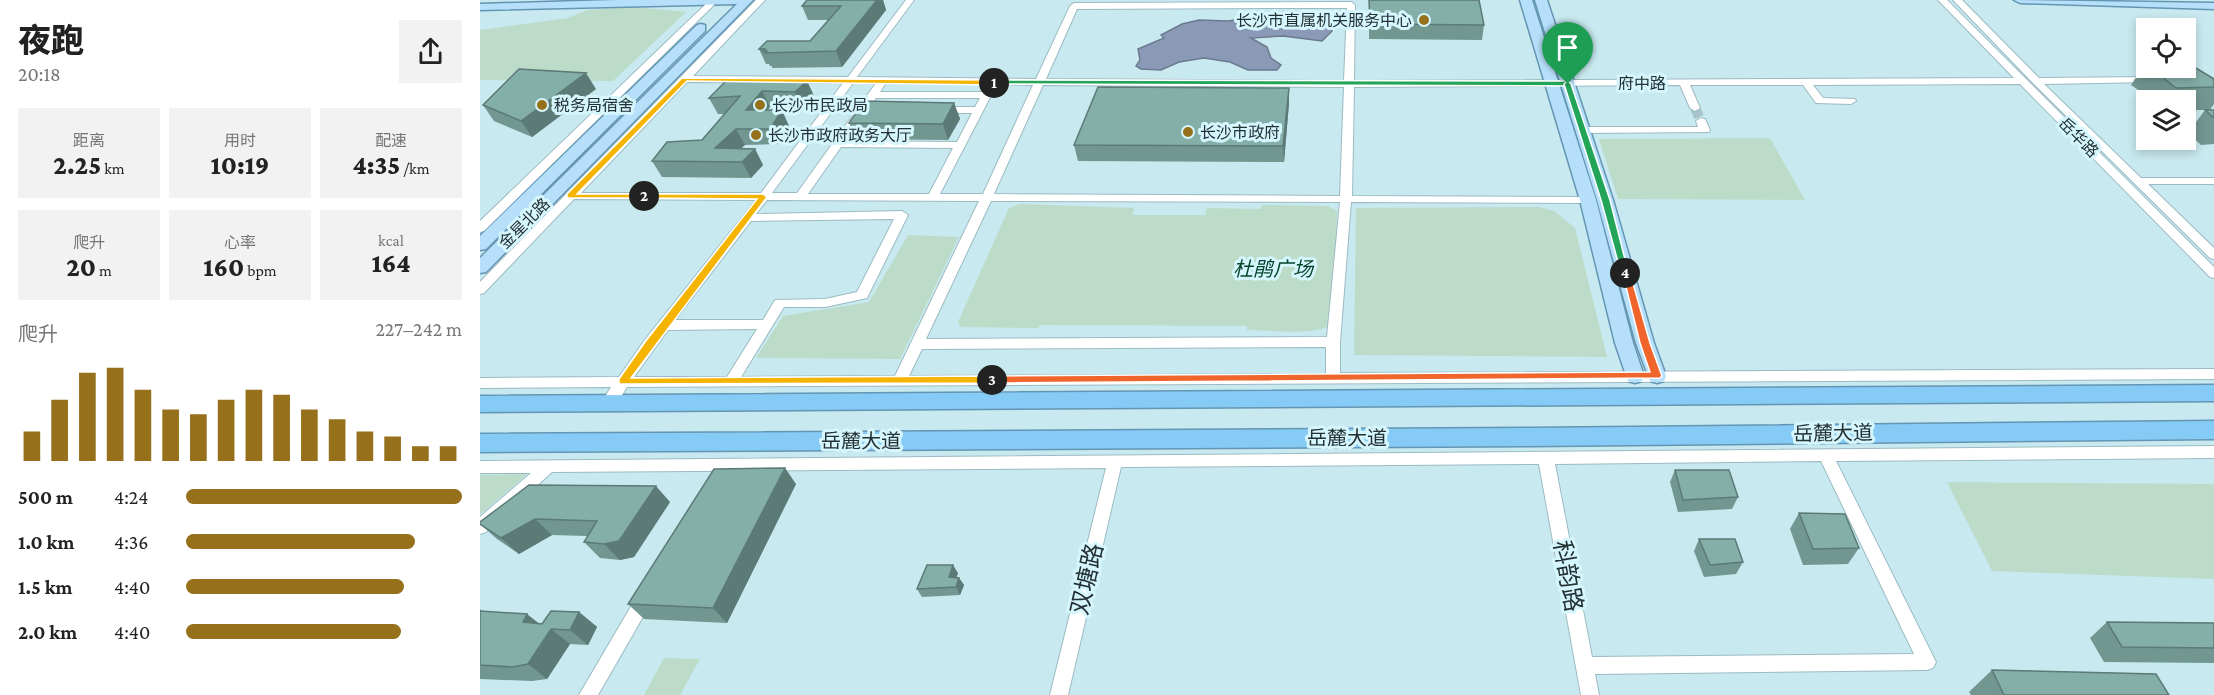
<!DOCTYPE html>
<html lang="zh">
<head>
<meta charset="utf-8">
<style>
  body { margin:0; font-family:"Crimson Pro","Noto Sans SC",serif; background:#f2f2f2; color:#222; height:100vh; display:flex; flex-direction:column; font-size:22px; white-space:nowrap }
  * { box-sizing:border-box; margin:0 }
  p { font-size:20px; color:#767676 }
  .icon { flex:none; width:33px; height:33px; fill:none; stroke:currentColor; stroke-width:2; stroke-linecap:round; stroke-linejoin:round }
  .map { position:relative; flex:1; overflow:hidden }
  .panel { display:flex; flex-direction:column; background:#fff; width:480px }
  .panel>* { flex:none }
  .buttons { position:absolute; left:1656px; top:18px; display:grid; gap:12px }
  .buttons a { display:grid; place-items:center; width:60px; height:60px; border-radius:0px; background:#fff; box-shadow:0 3px 9px #0003; font-size:30px }
  .pin { position:absolute; display:grid; place-items:center; width:51px; height:51px; color:#fff; margin:-62px -26px; border-radius:50% 50% 50% 0; rotate:-45deg; box-shadow:0 0 6px #0007 }
  .pin .icon { rotate:45deg }
  .km { position:absolute; width:30px; height:30px; margin:-15px; border-radius:50%; background:#222; color:#fff; font-size:16px; line-height:30px; text-align:center }
  .round { display:grid; place-items:center; flex:none; width:63px; height:63px; border-radius:0px; background:#f2f2f2 }
  .head { display:flex; align-items:center; justify-content:space-between; height:102px; padding:0 18px }
  h1 { font-size:33px; font-weight:800; line-height:45px }
  .figures { display:grid; grid-template-columns:repeat(3,1fr); gap:9px; height:102px; padding:6px 18px }
  .figures div { display:grid; align-content:center; border-radius:0px; background:#f2f2f2; text-align:center }
  .figures b { font-size:26px; font-weight:800 }
  .figures small { font-size:16px; font-weight:400 }
  .figures p { font-size:16px }
  .chart { height:168px; padding:12px 18px }
  .chart p { display:flex; justify-content:space-between }
  .chart svg { width:100%; height:108px; margin-top:6px; stroke:#96701a; stroke-width:6 }
  ul { padding:0 18px; list-style:none; font-size:20px }
  li { display:grid; grid-template-columns:96px 72px 1fr; align-items:center; height:45px }
  li i { height:15px; border-radius:8px; background:#96701a }
  main { display:flex; flex:1; min-height:0 }
  .map>svg:first-child { display:block }
  .green { fill:#bcdcc9 }
  .water { fill:#8a9ab6; stroke:#6b7a8f; stroke-width:1.5 }
  .lines { fill:none; stroke-linecap:round; stroke-linejoin:round }
  .minor-tunnel { stroke:#a7c4ca; stroke-width:10; stroke-dasharray:10 4.5; stroke-linecap:butt }
  .minor-casing { stroke:#9bbbc2; stroke-width:2 }
  .major-casing { stroke:#6495b2; stroke-width:3 }
  .highway-casing { stroke:#6495b2; stroke-width:3 }
  .minor { fill:#fff; fill-rule:evenodd }
  .major { fill:#b6e0fa; fill-rule:evenodd }
  .highway { fill:#86cbf6; fill-rule:evenodd }
  .wall { fill:#729690 }
  .shaded-wall { fill:#5c7a76 }
  .building { fill:#84aea8; stroke:#5c7a76; stroke-width:1.5 }
  .split-1 { fill:#22a559; stroke:#fff; stroke-width:1.5 }
  .split-2 { fill:#f5b400; stroke:#fff; stroke-width:1.5 }
  .split-3 { fill:#f5b400; stroke:#fff; stroke-width:1.5 }
  .split-4 { fill:#f0652b; stroke:#fff; stroke-width:1.5 }
  .split-5 { fill:#22a559; stroke:#fff; stroke-width:1.5 }
  .poi-dot { fill:#96701a; stroke:#d5f6fd; stroke-width:2 }
  .labels { text-anchor:middle; stroke-width:6; stroke-linejoin:round; paint-order:stroke }
  .far-poi-label { font-size:16px; fill:#243134; stroke:#d5f6fd; text-anchor:start }
  .far-street-label { font-size:16px; fill:#243134; stroke:#d5f6fd }
  .park-label { font-size:20px; font-style:italic; fill:#03442a; stroke:#d5f6fd }
  .street-label { font-size:20px; fill:#243134; stroke:#d5f6fd }
  .near-street-label { font-size:24px; fill:#243134; stroke:#d5f6fd }
</style>
</head>
<body>
<main>
<section class="panel">
<div class="head"><div><h1>夜跑</h1><p>20:18</p></div><a class="round"><svg class="icon" aria-label="share" viewBox="0 0 24 24"><path d="M12 15V3M7 8l5-5 5 5M5 13v7h14v-7"/></svg></a></div>
<div class="figures">
<div><p>距离</p><b>2.25<small> km</small></b></div>
<div><p>用时</p><b>10:19</b></div>
<div><p>配速</p><b>4:35<small> /km</small></b></div>
</div>
<div class="figures">
<div><p>爬升</p><b>20<small> m</small></b></div>
<div><p>心率</p><b>160<small> bpm</small></b></div>
<div><p>kcal</p><b>164</b></div>
</div>
<div class="chart"><p><span>爬升</span>227–242 m</p>
<svg viewBox="0 0 160 44" preserveAspectRatio="none"><path d="M5 44V32M15 44V19M25 44V8M35 44V6M45 44V15M55 44V23M65 44V25M75 44V19M85 44V15M95 44V17M105 44V23M115 44V27M125 44V32M135 44V34M145 44V38M155 44V38"/></svg>
</div>
<ul>
<li><b>500 m</b>4:24<i style="width:100%"></i></li>
<li><b>1.0 km</b>4:36<i style="width:83%"></i></li>
<li><b>1.5 km</b>4:40<i style="width:79%"></i></li>
<li><b>2.0 km</b>4:40<i style="width:78%"></i></li>
</ul>
</section>
<div class="map">
<svg width="1734" height="695" viewBox="0 0 1734 695">
  <rect width="100%" height="100%" fill="#c8e9ef"/>
  <g class="green">
    <polygon points="155,7 206,12 133,81 0,80 0,30 88,18 107,10"/>
    <polygon points="1290,138 1325,200 1138,199 1119,139"/>
    <path d="M540,204l114,4 -1,7h72l2,-7 54,1 1,-4 66,1 9,5 -3,112c-16,14 -65,7 -87,7v-4l-207,-1 -2,3 -77,-1 -3,-5 51,-114z"/>
    <polygon points="1059,207 1074,211 1095,228 1127,357 874,355 876,208"/>
    <polygon points="428,235 479,237 420,359 276,358 303,316 389,302"/>
    <polygon points="47,474 3,512 0,514 0,475"/>
    <polygon points="1467,482 1734,484 1734,579 1512,571"/>
    <polygon points="184,658 220,659 200,695 164,695"/>
  </g>
  <path class="water" d="M806,12c15,0 42,1 46,19l-10,10 -39,-5 -32,2 16,9 4,11 10,7 -4,5h-29l-18,-8 -26,-4 -25,4 -18,8 -20,-1 -5,-3 4,-6 -2,-11 26,-11 -3,-3 21,-11 17,-4 29,1z"/>
  <g class="lines">
    <polyline class="minor-tunnel" points="1215,108 1221,121"/>
    <defs>
      <g id="minor">
        <polygon points="230,0 239,0 4,231 0,232 0,221"/>
        <path d="M276,0h9l-72,76 155,1 58,-77h8l-57,77 179,2 34,-73 4,-3 277,-1 4,3 -1,76 660,-3 -76,-78h9l267,267v11l-4,-1 -190,-193 -207,1 10,13 32,1 1,2 -5,3 -35,-1 -13,-18h-113l10,23 -5,3 -5,-3 -10,-23 -326,2 -2,109 236,1 6,3 -6,3 -237,-1 -11,140v31l874,-4v10l-1587,8c-6,9 -11,23 -23,19l-2,-4 9,-15 -131,1v-10l139,-1 25,-36 112,-141 -182,-1 -90,94 -4,1v-12zM794,8h73l-3,73 -298,-2 31,-70zM207,82l156,1 -82,110h-180zM373,83h23l-79,110h-25zM406,83l102,1 -5,8h-103zM517,84l36,1 -50,109h-43zM563,85l301,2 -4,109 -346,-2zM396,98h104l-5,9h-35l-5,3 5,3h32l-15,29 -112,-1zM361,147l112,1 -24,46h-121zM287,200l212,1 -84,175 -154,1 43,-70h41l42,-9 41,-83 -6,-4 -146,3zM511,201l349,1 -13,135 -401,2zM414,219l-37,73 -32,7 -50,1 -12,20h-88l76,-99zM277,329l-30,48h-93l34,-47zM846,347v27l-417,2 13,-27z"/>
        <polygon points="1473,0 1482,0 1559,78 1674,77 1674,81 1671,82 1564,84 1661,178 1734,178 1734,184 1668,184 1734,248 1734,259 1730,258 1553,83"/>
        <polygon points="1221,118 1225,119 1230,130 1229,132 1103,133 1098,130 1103,127 1218,127 1216,121"/>
        <path d="M1734,446v12l-378,3 97,195 3,6 -3,6 -6,2 -332,4 4,21h-18l-42,-231 -418,3 -53,228h-18l56,-227 -554,4 -66,60 -6,2v-17l51,-44h-51v-12zM1341,461l93,193 -322,3 -37,-193z"/>
        <polygon points="166,588 172,591 175,596 118,695 99,695 160,591"/>
      </g>
      <g id="major">
        <polygon points="136,0 273,0 6,272 0,273 0,258 257,4 0,10 0,4"/>
        <polygon points="1040,0 1052,0 1116,200 1153,343 1164,376 1162,381 1155,383 1148,381 1135,343 1100,200"/>
        <polygon points="1055,0 1067,0 1133,200 1174,343 1186,376 1184,381 1177,383 1170,381 1156,343 1117,200"/>
        <polygon points="1534,0 1734,3 1734,9 1540,3"/>
        <polygon points="221,24 225,25 225,31 6,249 0,250 0,236 217,25"/>
      </g>
      <g id="highway">
        <polygon points="1734,385 1734,401 0,412 0,396"/>
        <polygon points="1734,421 1734,439 1052,446 0,452 0,434 1052,428"/>
      </g>
    </defs>
    <use href="#minor" class="minor-casing"/>
    <use href="#major" class="major-casing"/>
    <use href="#highway" class="highway-casing"/>
    <use href="#minor" class="minor"/>
    <use href="#major" class="major"/>
    <use href="#highway" class="highway"/>
  </g>
  <g class="wall">
    <polygon points="327,0 403,0 406,10 362,67 292,68 292,66 290,66 289,64 286,64 279,49 330,41 348,20 328,20 322,6"/>
    <polygon points="889,0 1004,25 1002,40 889,39"/>
    <polygon points="1666,62 1666,68 1706,68 1734,79 1734,104 1730,110 1706,110 1706,100 1668,100 1666,99 1667,96 1651,85"/>
    <polygon points="327,81 334,96 322,107 290,107 287,110 309,126 298,144 265,145 261,148 275,149 283,165 271,178 182,177 172,161 222,140 245,114 238,114 229,98"/>
    <polygon points="116,89 52,137 14,121 3,105"/>
    <polygon points="474,103 480,119 468,140 376,139 369,123"/>
    <polygon points="809,103 804,162 598,161 594,145"/>
    <polygon points="1725,110 1734,110 1734,144 1721,145 1708,133"/>
    <polygon points="1195,470 1258,497 1252,509 1198,512 1190,482"/>
    <polygon points="316,484 247,623 164,619 148,604"/>
    <polygon points="190,502 154,557 140,560 120,558 104,542 107,536 72,535 39,554 17,539 0,524"/>
    <polygon points="1319,513 1379,548 1368,564 1323,565 1310,529"/>
    <polygon points="1219,539 1263,562 1256,574 1224,577 1214,551"/>
    <polygon points="478,573 476,577 479,578 484,585 480,595 442,597 437,589"/>
    <polygon points="0,609 3,612 62,624 99,612 117,627 108,645 90,644 67,679 52,681 0,679"/>
    <polygon points="1627,622 1734,623 1734,663 1624,662 1610,638"/>
    <polygon points="1512,670 1689,695 1491,695 1489,692"/>
  </g>
  <g class="shaded-wall">
    <polygon points="397,0 403,0 406,10 362,67 356,51"/>
    <polygon points="106,73 116,89 52,137 41,121"/>
    <polygon points="327,81 334,96 322,107 315,92"/>
    <polygon points="809,88 809,103 804,162 803,146"/>
    <polygon points="282,91 290,107 274,126 266,110"/>
    <polygon points="474,103 480,119 468,140 463,124"/>
    <polygon points="302,110 309,126 298,144 290,129"/>
    <polygon points="256,129 265,145 247,161 235,148"/>
    <polygon points="275,149 283,165 271,178 262,162"/>
    <polygon points="305,468 316,484 247,623 233,608"/>
    <polygon points="176,486 190,502 154,557 140,560 124,544"/>
    <polygon points="55,519 72,535 39,554 21,538"/>
    <polygon points="473,565 478,573 474,585 469,577"/>
    <polygon points="479,578 484,585 480,595 476,587"/>
    <polygon points="99,612 117,627 108,645 90,630"/>
    <polygon points="47,614 66,629 43,622"/>
    <polygon points="71,629 90,644 67,679 48,664"/>
  </g>
  <g class="building">
    <polygon points="327,0 397,0 356,51 285,53 287,51 283,51 285,49 279,49 287,41 330,41 361,6 322,6"/>
    <polygon points="889,0 999,0 1004,25 890,24"/>
    <polygon points="1706,62 1734,79 1734,87 1696,88 1681,76 1687,77 1674,68 1706,68"/>
    <polygon points="39,69 106,73 41,121 3,105"/>
    <polygon points="247,80 327,81 315,92 282,91 266,110 302,110 290,129 256,129 235,148 275,149 262,162 172,161 187,142 222,140 260,96 229,98"/>
    <polygon points="618,87 809,88 803,146 594,145"/>
    <polygon points="384,101 474,103 463,124 369,123"/>
    <polygon points="1725,110 1734,110 1734,118"/>
    <polygon points="305,468 233,608 148,604 234,469"/>
    <polygon points="1195,470 1249,470 1258,497 1203,500"/>
    <polygon points="49,485 176,486 139,541 124,544 104,542 117,521 55,519 21,538 0,524 0,522"/>
    <polygon points="1319,513 1365,514 1379,548 1333,549"/>
    <polygon points="1219,539 1255,539 1263,562 1230,565"/>
    <polygon points="447,565 473,565 469,577 479,578 476,587 437,589"/>
    <polygon points="0,611 47,614 43,622 62,624 71,611 99,612 90,630 71,629 48,664 32,667 0,665"/>
    <polygon points="1627,622 1734,623 1734,648 1642,647"/>
    <polygon points="1512,670 1676,674 1689,695 1524,695"/>
  </g>
  <polygon class="split-1" points="514,80 1088,81 1091,84 1088,86 511,84"/>
  <polygon class="split-2" points="202,78 514,80 517,83 514,85 207,81 97,194 164,194 168,196 167,198 87,198 87,194"/>
  <polygon class="split-3" points="164,194 283,194 287,197 151,378 512,376 517,380 512,383 139,384 139,379 165,342 277,199 161,198 160,196"/>
  <polygon class="split-4" points="1142,271 1150,273 1170,343 1182,376 1180,378 512,383 507,380 512,376 1170,372 1160,343"/>
  <polygon class="split-5" points="1088,81 1091,84 1130,200 1149,275 1141,273 1121,200 1084,84"/>
  <g class="poi-dot">
    <circle cx="944" cy="20" r="6"/>
    <circle cx="62" cy="105" r="6"/>
    <circle cx="280" cy="105" r="6"/>
    <circle cx="708" cy="132" r="6"/>
    <circle cx="276" cy="135" r="6"/>
  </g>
  <g class="labels">
    <g class="far-poi-label">
      <text x="932" y="26" text-anchor="end">长沙市直属机关服务中心</text>
      <text x="74" y="111">税务局宿舍</text>
      <text x="292" y="111">长沙市民政局</text>
      <text x="720" y="138">长沙市政府</text>
      <text x="288" y="141">长沙市政府政务大厅</text>
    </g>
    <g class="far-street-label">
      <text x="1162" y="89">府中路</text>
      <text transform="translate(1599 137) rotate(45)" y="6">岳华路</text>
      <text transform="translate(44 223) rotate(-45)" y="6">金星北路</text>
    </g>
    <g class="park-label">
      <text x="793" y="276">杜鹃广场</text>
    </g>
    <g class="street-label">
      <text transform="translate(1353 433) rotate(-1)" y="7">岳麓大道</text>
      <text x="867" y="445">岳麓大道</text>
      <text x="381" y="448">岳麓大道</text>
    </g>
    <g class="near-street-label">
      <text transform="translate(1088 576) rotate(80)" y="8">科韵路</text>
      <text transform="translate(607 579) rotate(-77)" y="8">双塘路</text>
    </g>
  </g>
</svg>
<div class="buttons">
<a><svg class="icon" aria-label="locate" viewBox="0 0 24 24"><circle cx="12" cy="12" r="6"/><path d="M12 2v4M12 18v4M2 12h4M18 12h4"/></svg></a>
<a><svg class="icon" aria-label="layers" viewBox="0 0 24 24"><path d="M12 4l9 5-9 5-9-5zM3 14l9 5 9-5"/></svg></a>
</div>
<div class="pin" style="left:1088px;top:84px;background:#1e9e55"><svg class="icon" aria-label="arrive" viewBox="0 0 24 24"><path d="M6 21V4h12l-3 4 3 4H6"/></svg></div>
<b class="km" style="left:514px;top:83px">1</b>
<b class="km" style="left:164px;top:196px">2</b>
<b class="km" style="left:512px;top:380px">3</b>
<b class="km" style="left:1145px;top:273px">4</b>
</div>
</main>
</body>
</html>
